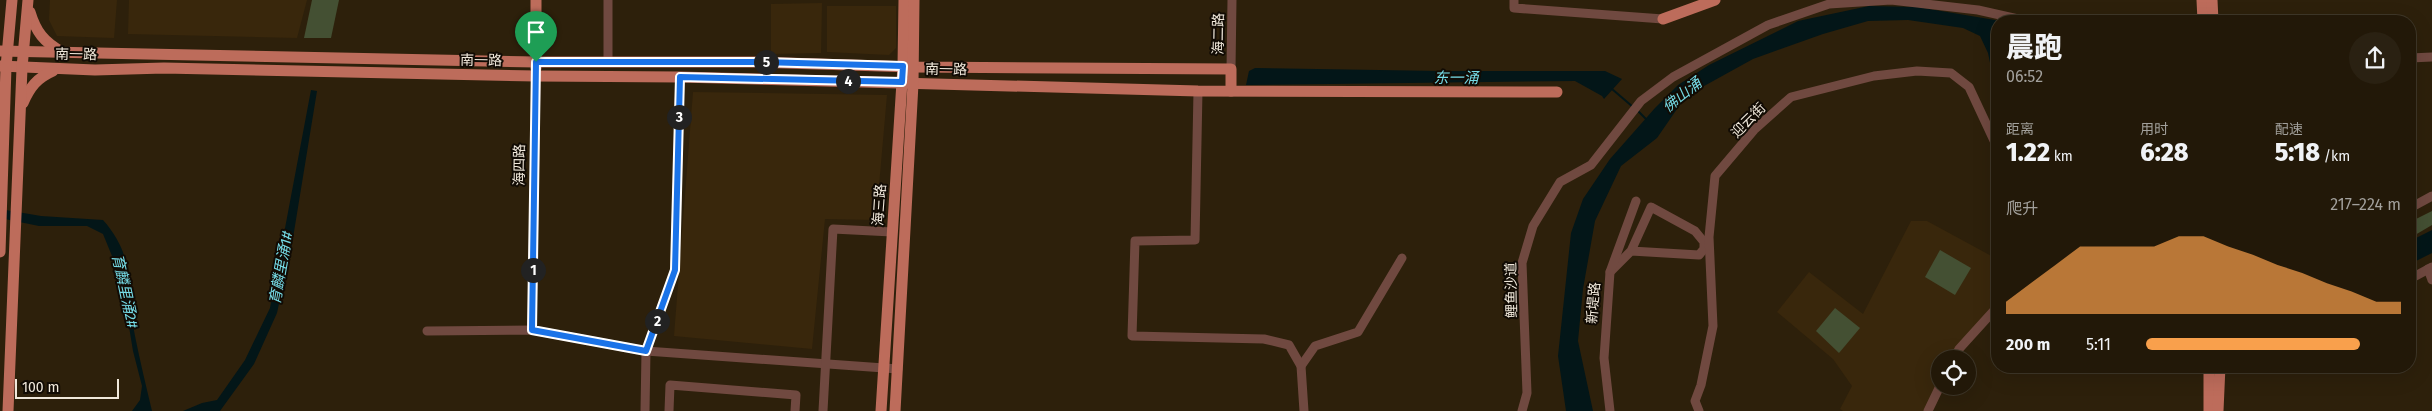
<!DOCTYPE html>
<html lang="zh">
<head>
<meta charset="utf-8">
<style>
  body { margin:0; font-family:"Fira Sans","Noto Sans SC",sans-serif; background:#2a2112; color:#f1f3f6; height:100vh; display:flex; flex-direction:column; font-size:19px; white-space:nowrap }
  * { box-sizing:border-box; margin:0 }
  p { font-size:16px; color:#a2a09c }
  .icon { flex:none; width:28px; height:28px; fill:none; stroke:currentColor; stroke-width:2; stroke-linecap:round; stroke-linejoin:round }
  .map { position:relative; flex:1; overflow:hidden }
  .details { position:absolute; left:1991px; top:15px; width:425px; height:358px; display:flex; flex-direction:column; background:#221808; border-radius:20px; box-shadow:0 5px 20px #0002,0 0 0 1px #3f3729 }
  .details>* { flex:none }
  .fabs { position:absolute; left:1931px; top:350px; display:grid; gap:10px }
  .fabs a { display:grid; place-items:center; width:45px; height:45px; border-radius:50%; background:#221808; box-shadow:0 5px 20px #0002,0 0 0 1px #3f3729; font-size:25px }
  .scale { position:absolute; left:15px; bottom:12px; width:104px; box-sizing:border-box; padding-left:5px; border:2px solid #f0e8db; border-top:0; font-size:14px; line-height:18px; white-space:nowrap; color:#f0e8db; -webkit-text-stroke:4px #110b04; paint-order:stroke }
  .pin { position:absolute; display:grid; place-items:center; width:42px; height:42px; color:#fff; margin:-51px -21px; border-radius:50% 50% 50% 0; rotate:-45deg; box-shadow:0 0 5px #0007 }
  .pin .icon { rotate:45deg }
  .km { position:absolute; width:25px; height:25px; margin:-12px; border-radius:50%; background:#222; color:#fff; font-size:14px; line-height:25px; text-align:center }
  .round { display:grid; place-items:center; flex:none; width:52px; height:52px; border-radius:26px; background:#2a2112 }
  .headline { display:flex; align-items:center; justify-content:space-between; height:85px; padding:0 15px }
  h1 { font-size:28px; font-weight:800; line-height:38px }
  .metrics { display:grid; grid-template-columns:repeat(3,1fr); gap:8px; height:85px; padding:5px 15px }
  .metrics div { display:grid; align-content:center }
  .metrics b { font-size:25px; font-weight:800 }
  .metrics small { font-size:14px; font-weight:400 }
  .metrics p { font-size:14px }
  .chart { height:140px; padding:10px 15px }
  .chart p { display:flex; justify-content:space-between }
  .chart svg { width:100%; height:90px; margin-top:5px; fill:#f9a04c; opacity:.7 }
  ul { padding:0 15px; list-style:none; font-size:16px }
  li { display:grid; grid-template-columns:80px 60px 1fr; align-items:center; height:38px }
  li i { height:12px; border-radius:6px; background:#f9a04c }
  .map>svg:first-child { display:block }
  .built { fill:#39270c }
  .green { fill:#445033 }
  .water { fill:#031618 }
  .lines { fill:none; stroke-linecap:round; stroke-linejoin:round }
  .stream { stroke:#031618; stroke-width:2 }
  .minor { stroke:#704940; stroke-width:9 }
  .major { stroke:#bd6c5b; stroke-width:11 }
  .route-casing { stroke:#fff; stroke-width:10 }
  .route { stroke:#1a73e8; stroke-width:6 }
  .labels { text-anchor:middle; stroke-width:4; stroke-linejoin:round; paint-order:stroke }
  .street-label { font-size:14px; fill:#f0e8db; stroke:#110b04 }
  .water-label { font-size:15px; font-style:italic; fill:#75dae5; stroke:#110b04 }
</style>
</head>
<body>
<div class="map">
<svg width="2432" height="411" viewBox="0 0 2432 411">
  <rect width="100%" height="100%" fill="#2d200b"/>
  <g class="built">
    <polygon points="50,0 117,0 114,38 57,36 49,20"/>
    <polygon points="129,0 307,0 297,38 128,34"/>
    <polygon points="822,3 821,53 771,54 771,4"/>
    <polygon points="827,6 896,6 896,48 889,55 827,52"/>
    <polygon points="693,92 887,95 876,220 825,219 812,349 674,336"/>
    <polygon points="1911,221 1927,221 1997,259 1997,306 1954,359 1940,359 1940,386 1928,411 1843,411 1840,409 1852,386 1833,359 1777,312 1809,272 1863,314"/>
  </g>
  <g class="green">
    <polygon points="312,0 339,0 331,38 304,38"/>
    <polygon points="2432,211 2432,225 2410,238 2410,222"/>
    <polygon points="1940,250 1971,268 1955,295 1925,277"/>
    <polygon points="1835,308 1860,328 1839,353 1816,331"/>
  </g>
  <g class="water">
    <polygon points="1869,6 1917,7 2001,21 1998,21 1997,97 1988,53 1980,36 1963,28 1908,20 1868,21 1823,34 1753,59 1686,96 1657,138 1621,166 1595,221 1583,289 1578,341 1593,411 1566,411 1558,356 1571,233 1583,199 1610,159 1655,108 1678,85 1709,65 1798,21"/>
    <polygon points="1255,68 1441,71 1605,71 1622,79 1604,99 1602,96 1575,81 1246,85 1249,71"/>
    <polygon points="311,90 317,91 292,244 277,313 254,364 220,411 183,411 202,403 217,400 245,360 270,308"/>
    <path d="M0,209l41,7 62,4c34,38 24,71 32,116 5,25 11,50 17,75h-20l8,-11 2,-14 -9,-35 -12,-73 -18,-44 -16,-8h-48l-39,-8z"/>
    <polygon points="2432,230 2432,253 2410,264 2410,241"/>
  </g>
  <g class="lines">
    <g class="stream">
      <polyline points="1612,89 1633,107"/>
      <polyline points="1637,110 1646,119"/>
    </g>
    <g class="minor">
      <polyline points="1514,0 1514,8 1663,19"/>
      <polyline points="2410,58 2432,57"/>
      <polyline points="608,62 608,0"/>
      <polyline points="1231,69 1232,0"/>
      <polyline points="1198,91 1195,240 1135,241 1132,336 1264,339 1289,345 1301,366 1304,411"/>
      <polyline points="2410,208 2432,196"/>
      <polyline points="2428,269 2432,280"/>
      <polyline points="1610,272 1631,251 1651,207 1695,231 1704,242 1704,249 1699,255 1631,251"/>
      <polyline points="2410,279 2432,267"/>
      <polyline points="532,330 536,76"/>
      <polyline points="427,331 532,330 646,351 898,369"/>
      <polyline points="1954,359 1959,349 1998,306"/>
      <polyline points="1301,366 1315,346 1358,332 1402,258"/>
      <polyline points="645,411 646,351 675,270 680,77"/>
      <polyline points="669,411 670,385 796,395 795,411"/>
      <polyline points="823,411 833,229 892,232"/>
      <polyline points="1522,411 1527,393 1522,263 1533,226 1560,182 1591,165 1641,101 1673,77 1768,25 1829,4 1891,0 1978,10 2018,19 2018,21"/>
      <polyline points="1610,411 1604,358 1610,272 1636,201"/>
      <polyline points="1699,411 1695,401 1701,385 1713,326 1709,237 1715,176 1754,130 1791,97 1874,76 1917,71 1951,73 1969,87 1998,149"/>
      <polyline points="1928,411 1940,386"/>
    </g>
    <g class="major">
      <polyline points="536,0 536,68"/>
      <polyline points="2202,0 2203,21"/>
      <polyline points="2212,0 2213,21"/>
      <path d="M30,12c6,20 14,30 32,40"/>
      <polyline points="1663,19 1715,0"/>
      <polyline points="0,51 536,62 758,62 913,67 1231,69 1231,91"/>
      <polyline points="0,66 95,70 164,68 536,76 680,77 1198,91 1557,92"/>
      <path d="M23,103c7,-16 14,-25 30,-32"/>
      <polyline points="0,252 6,67 12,0"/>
      <polyline points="8,411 22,68 28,0"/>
      <polyline points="881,411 903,66 904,0"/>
      <polyline points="895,411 913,84 914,0"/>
      <polyline points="2209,411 2209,366"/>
      <polyline points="2218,411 2220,366"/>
    </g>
  </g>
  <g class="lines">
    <defs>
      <polygon id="route" points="536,62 758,62 903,66 902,82 680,77 675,270 646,351 532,330"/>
    </defs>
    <use href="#route" class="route-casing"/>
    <use href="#route" class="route"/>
  </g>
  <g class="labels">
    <g class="street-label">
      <text transform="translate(1218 34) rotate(-89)" y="5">海二路</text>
      <text transform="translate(76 54) rotate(1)" y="5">南一路</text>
      <text transform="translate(481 60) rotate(1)" y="5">南一路</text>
      <text transform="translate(946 69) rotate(1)" y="5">南一路</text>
      <text transform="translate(1748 120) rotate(-45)" y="5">迎云街</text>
      <text transform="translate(519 165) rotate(-89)" y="5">海四路</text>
      <text transform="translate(879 205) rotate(-86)" y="5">海三路</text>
      <text transform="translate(1511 290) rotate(-91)" y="5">鲤鱼沙道</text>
      <text transform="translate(1593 303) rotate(-85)" y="5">新堤路</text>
    </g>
    <g class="water-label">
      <text x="1456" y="83">东一涌</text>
      <text transform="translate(1682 95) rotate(-39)" y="5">佛山涌</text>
      <text transform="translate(281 268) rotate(-80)" y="5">育麟里涌1#</text>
      <text transform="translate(125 291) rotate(78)" y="5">育麟里涌2#</text>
    </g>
  </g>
</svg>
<div class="fabs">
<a><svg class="icon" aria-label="locate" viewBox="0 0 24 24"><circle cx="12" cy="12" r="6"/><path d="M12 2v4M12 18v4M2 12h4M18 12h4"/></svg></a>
</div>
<div class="scale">100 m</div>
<div class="pin" style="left:536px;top:62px;background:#1e9e55"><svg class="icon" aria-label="arrive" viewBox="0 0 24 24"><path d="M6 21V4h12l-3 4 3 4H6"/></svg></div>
<b class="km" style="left:533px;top:270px">1</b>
<b class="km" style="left:657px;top:321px">2</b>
<b class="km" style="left:679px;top:117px">3</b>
<b class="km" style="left:848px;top:81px">4</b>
<b class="km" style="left:766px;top:62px">5</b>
<section class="details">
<div class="headline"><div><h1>晨跑</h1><p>06:52</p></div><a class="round"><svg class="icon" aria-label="share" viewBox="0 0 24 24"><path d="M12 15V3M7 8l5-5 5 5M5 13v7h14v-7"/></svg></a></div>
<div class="metrics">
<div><p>距离</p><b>1.22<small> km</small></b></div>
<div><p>用时</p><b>6:28</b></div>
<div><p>配速</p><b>5:18<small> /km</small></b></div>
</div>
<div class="chart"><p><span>爬升</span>217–224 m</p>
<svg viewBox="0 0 160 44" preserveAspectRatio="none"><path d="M0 44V38L10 29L20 20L30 11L40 11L50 11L60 11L70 6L80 6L90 11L100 15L110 20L120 24L130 29L140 33L150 38L160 38V44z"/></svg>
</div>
<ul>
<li><b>200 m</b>5:11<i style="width:84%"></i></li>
</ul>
</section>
</div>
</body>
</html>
